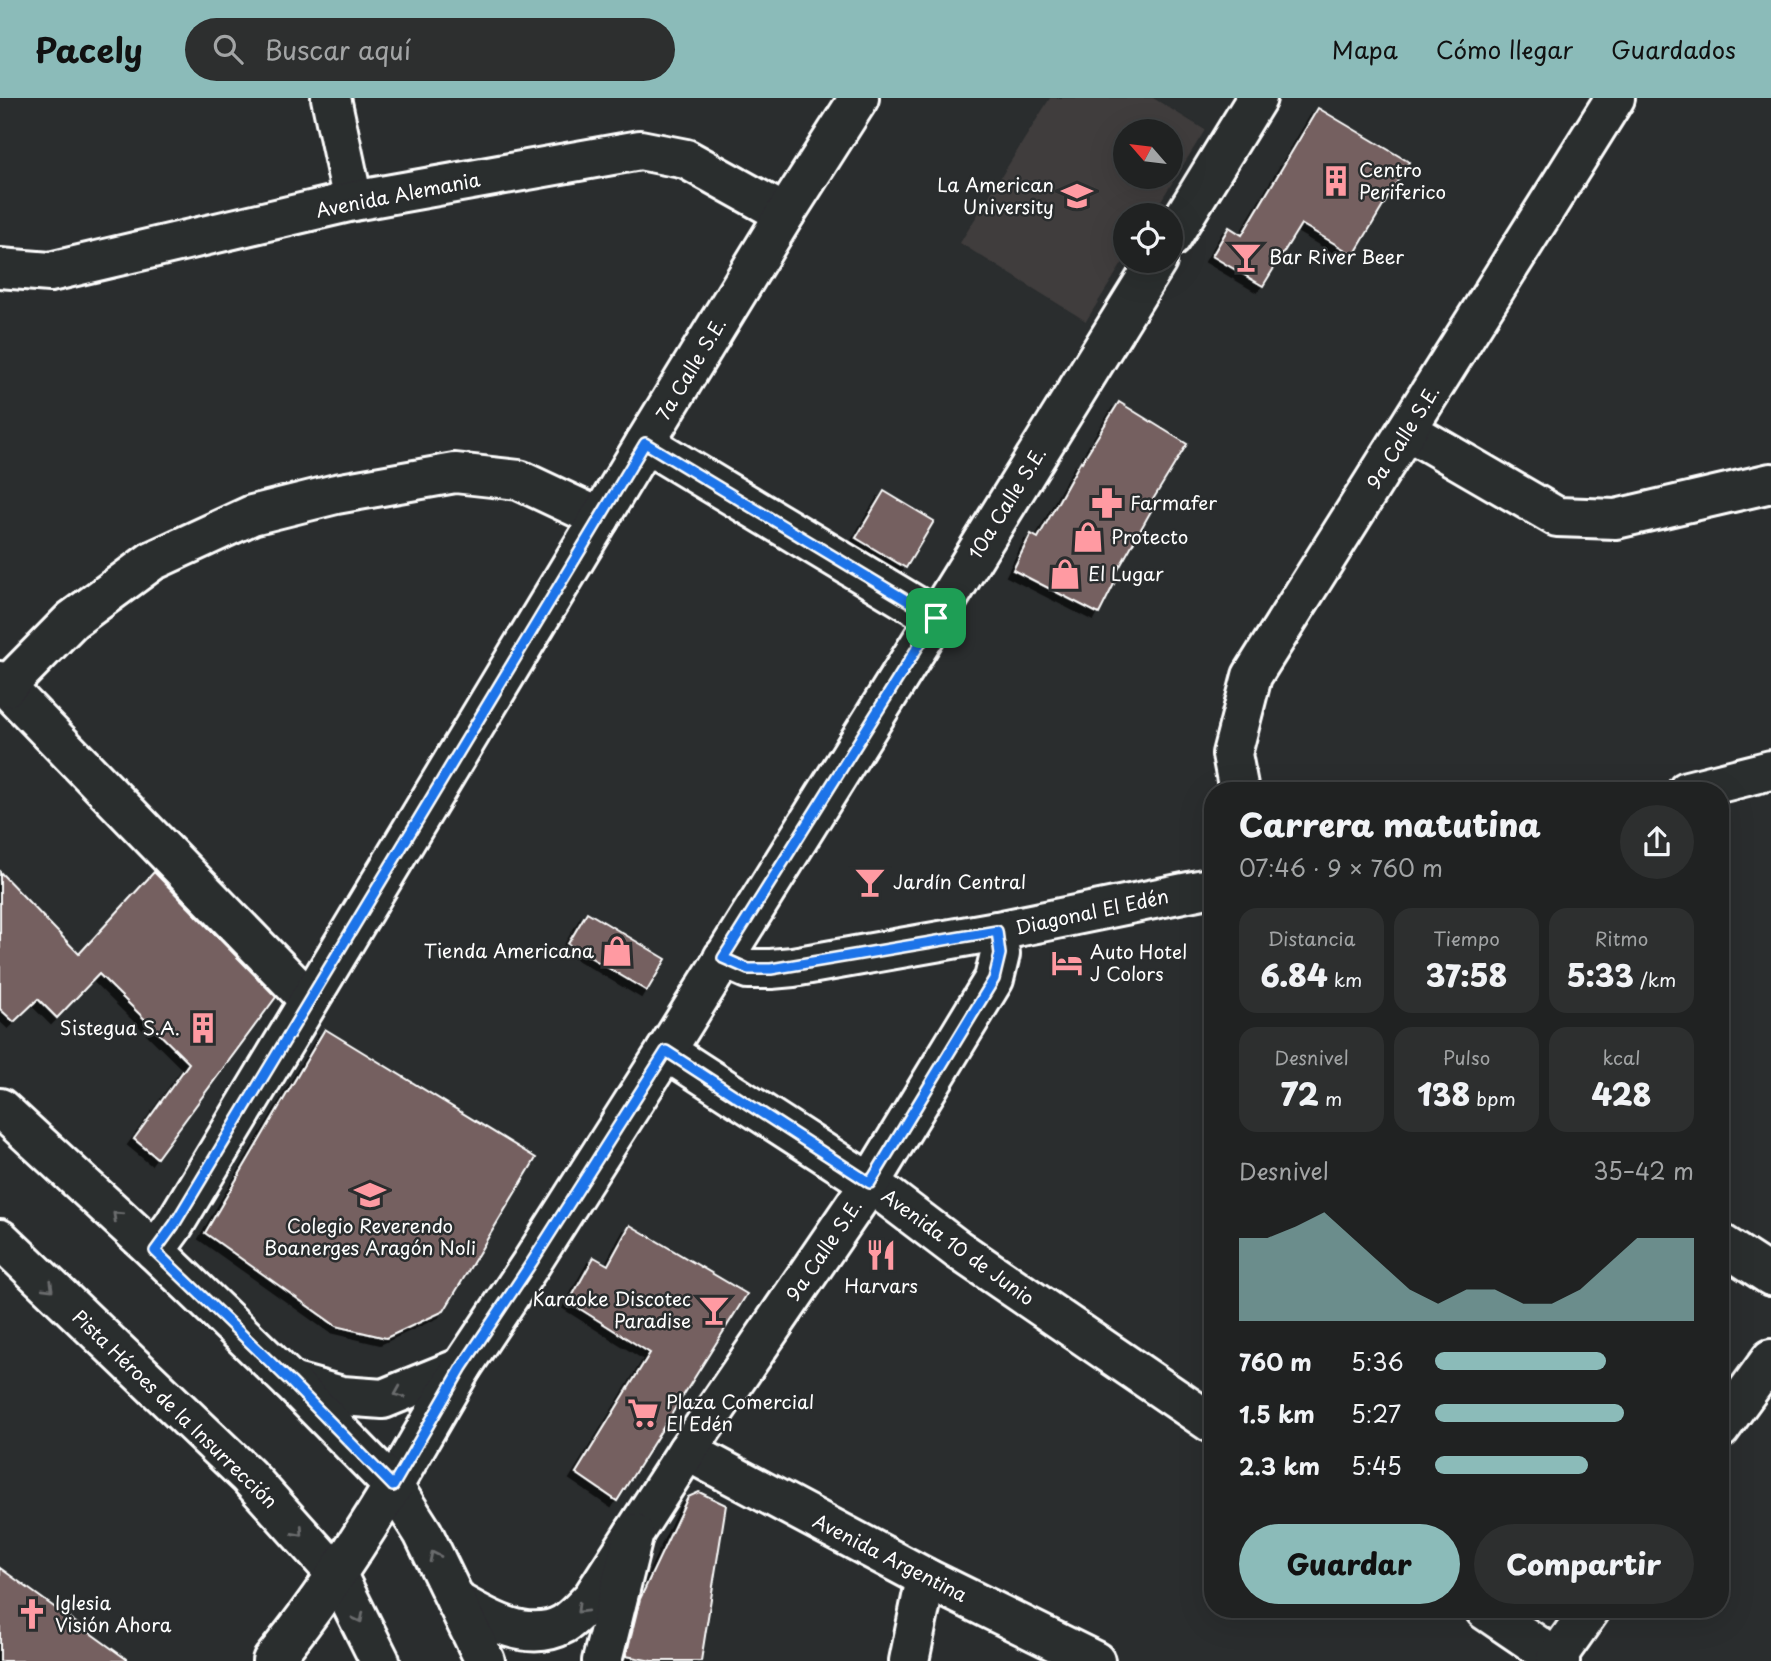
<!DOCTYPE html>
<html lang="es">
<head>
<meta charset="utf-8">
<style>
  body { margin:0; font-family:"Playpen Sans",sans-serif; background:#2d2f2f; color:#f1f3f6; height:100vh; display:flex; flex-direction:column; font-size:26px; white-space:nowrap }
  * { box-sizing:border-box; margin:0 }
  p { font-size:23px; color:#a2a4a5 }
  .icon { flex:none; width:38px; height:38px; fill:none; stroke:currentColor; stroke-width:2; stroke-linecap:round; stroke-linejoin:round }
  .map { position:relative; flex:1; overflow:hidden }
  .side { position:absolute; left:1204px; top:684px; width:525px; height:836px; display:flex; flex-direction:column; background:#202222; border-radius:28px; box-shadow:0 7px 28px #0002,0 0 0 2px #3d3f40 }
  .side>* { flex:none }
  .needle { width:46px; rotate:298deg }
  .controls { position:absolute; left:1113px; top:21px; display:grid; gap:14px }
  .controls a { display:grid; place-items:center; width:70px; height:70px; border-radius:50%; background:#202222; box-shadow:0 7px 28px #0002,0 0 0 2px #3d3f40; font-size:35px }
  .pin { position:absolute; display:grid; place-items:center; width:60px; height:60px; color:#fff; margin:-30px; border-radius:14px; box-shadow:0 4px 10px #0006 }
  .round { display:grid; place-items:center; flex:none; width:74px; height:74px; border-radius:37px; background:#2d2f2f }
  .summary { display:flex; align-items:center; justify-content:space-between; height:119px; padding:0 35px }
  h1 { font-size:32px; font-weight:800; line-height:52px }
  .stats { display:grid; grid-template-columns:repeat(3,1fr); gap:10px; height:119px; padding:7px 35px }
  .stats div { display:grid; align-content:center; border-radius:18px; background:#2d2f2f; text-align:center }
  .stats b { font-size:30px; font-weight:800 }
  .stats small { font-size:19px; font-weight:400 }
  .stats p { font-size:19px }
  .chart { height:196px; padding:14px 35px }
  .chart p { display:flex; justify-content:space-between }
  .chart svg { width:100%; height:126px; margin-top:7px; fill:#8bbbb9; opacity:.7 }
  .action { display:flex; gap:14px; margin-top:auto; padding:14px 35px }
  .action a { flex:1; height:80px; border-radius:42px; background:#8bbbb9; color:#111; font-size:28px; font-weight:800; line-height:80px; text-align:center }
  .action a+a { background:#2d2f2f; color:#f1f3f6 }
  ul { padding:0 35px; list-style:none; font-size:23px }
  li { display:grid; grid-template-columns:112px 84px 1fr; align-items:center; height:52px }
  li i { height:18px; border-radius:9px; background:#8bbbb9 }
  header { display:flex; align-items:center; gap:42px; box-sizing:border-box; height:98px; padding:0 35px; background:#8bbbb9; color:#111 }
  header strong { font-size:33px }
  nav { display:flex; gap:38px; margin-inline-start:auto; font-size:24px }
  .search { width:490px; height:63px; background:#2d2f2f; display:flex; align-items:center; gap:18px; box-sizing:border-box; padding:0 24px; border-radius:38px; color:#a2a4a5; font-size:26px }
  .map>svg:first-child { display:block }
  .built { fill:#403d3d; fill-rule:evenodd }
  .building { fill:#746160; stroke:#fff; stroke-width:2; filter:url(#shadow) }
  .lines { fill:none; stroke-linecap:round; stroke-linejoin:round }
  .minor-casing { stroke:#fff; stroke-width:44 }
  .major-casing { stroke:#fff; stroke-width:44 }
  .minor { stroke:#2a2d2e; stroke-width:38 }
  .major { stroke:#2a2d2e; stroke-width:38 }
  .oneway { stroke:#6a6c6d }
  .route-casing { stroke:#fff; stroke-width:14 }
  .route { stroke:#1a73e8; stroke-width:9 }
  .labels { text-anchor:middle; stroke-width:5; stroke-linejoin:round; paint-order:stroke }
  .poi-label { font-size:19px; fill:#fff; stroke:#2a2d2e; text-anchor:start }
  .street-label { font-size:19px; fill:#fff; stroke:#2a2d2e }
</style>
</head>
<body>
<header>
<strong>Pacely</strong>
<div class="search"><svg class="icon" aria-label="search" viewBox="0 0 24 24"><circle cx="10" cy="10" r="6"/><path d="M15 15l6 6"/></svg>Buscar aquí</div>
<nav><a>Mapa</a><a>Cómo llegar</a><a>Guardados</a></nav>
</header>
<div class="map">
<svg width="1771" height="1563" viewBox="0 0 1771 1563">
  <defs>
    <filter id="shadow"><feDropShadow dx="-6" dy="6" stdDeviation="0" flood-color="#0009"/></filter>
  </defs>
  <rect width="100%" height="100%" fill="#2a2d2e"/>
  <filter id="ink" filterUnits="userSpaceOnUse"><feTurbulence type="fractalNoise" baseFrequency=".0143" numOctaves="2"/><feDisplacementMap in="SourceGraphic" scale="14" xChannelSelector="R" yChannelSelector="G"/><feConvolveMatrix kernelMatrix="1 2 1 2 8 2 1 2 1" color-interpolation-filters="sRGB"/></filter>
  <g filter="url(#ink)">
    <path class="built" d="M1050,0h103l52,32 -53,85h-27v44l-39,62 -126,-78zM1125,33h46v46h-46z"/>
    <g class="building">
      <polygon points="1318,10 1409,64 1354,157 1301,126 1263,188 1212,158 1229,129 1242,137"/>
      <polygon points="1119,304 1187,346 1152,403 1155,406 1114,479 1117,480 1099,516 1013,472 1031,436 1038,440 1081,363 1082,364"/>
      <polygon points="884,393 934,423 906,470 856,440"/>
      <polygon points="0,774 79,856 154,774 276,899 157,1060 134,1041 189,965 99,876 57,920 38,901 14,924 0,911"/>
      <polygon points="587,814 666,861 647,893 568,846"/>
      <polygon points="325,931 536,1060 444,1213 386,1240 336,1228 205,1135"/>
      <polygon points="630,1127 747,1196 617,1403 576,1375 650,1255 569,1204 594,1159 608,1167"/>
      <polygon points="699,1394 726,1407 701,1563 652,1563 626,1558 640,1501 688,1399"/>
      <polygon points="0,1470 129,1563 0,1563"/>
    </g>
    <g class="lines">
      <defs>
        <g id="minor">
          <polyline points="331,0 353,103"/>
          <polyline points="1171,140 1257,0"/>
          <polyline points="0,170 50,174 353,103 640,52 686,61 785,116"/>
          <polyline points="1407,332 1557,419 1616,421 1771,385"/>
          <polyline points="645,345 936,520"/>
          <polyline points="0,583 309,902"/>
          <polyline points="6,589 72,522 152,463 252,417 336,396 455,375 519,382 600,420"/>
          <polyline points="1239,693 1232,656 1252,578 1615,0"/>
          <polyline points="1687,693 1771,672"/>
          <polyline points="723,860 748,871 771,871 793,869 997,833 1213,789"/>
          <polyline points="666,953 870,1085 957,1151 1213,1326"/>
          <polyline points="1720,1145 1771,1178"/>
          <polyline points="155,1153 174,1127 645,345 785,116 859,0"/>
          <polyline points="291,1284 342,1298 383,1301 462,1269"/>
          <polyline points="1720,1331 1771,1261"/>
          <polyline points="687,1353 926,1480 1095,1563"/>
          <polyline points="393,1388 462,1269 532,1164 666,953 936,520 1157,163"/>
          <path d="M456,1503c31,18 72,43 108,23 11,-7 19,-17 28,-26l95,-147 183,-268 124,-204 6,-25 -3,-23"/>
          <polyline points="1485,1512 1560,1563"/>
          <polyline points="1556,1560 1590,1512"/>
          <polyline points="909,1563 926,1480"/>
        </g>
        <g id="major">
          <polyline points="0,1010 155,1153 291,1284 393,1388 423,1435 485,1563"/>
          <polyline points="0,1141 248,1378 337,1477 380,1563"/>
          <path d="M272,1563c45,-55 84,-114 121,-175"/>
          <polyline points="602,1563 634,1435"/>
        </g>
      </defs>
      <use href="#minor" class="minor-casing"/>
      <use href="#major" class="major-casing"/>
      <use href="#minor" class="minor"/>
      <use href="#major" class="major"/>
    </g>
    <defs><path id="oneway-chevron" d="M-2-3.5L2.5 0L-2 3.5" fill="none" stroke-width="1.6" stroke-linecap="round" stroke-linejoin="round" transform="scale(1.75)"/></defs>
    <g class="oneway">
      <use href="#oneway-chevron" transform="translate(117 1118) rotate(-137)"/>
      <use href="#oneway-chevron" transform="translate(49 1189) rotate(44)"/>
      <use href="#oneway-chevron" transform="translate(399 1295) rotate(157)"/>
      <use href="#oneway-chevron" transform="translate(299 1434) rotate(48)"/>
      <use href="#oneway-chevron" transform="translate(434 1458) rotate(-116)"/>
      <use href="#oneway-chevron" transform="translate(581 1511) rotate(136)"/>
      <use href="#oneway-chevron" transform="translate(359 1520) rotate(63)"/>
    </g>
  </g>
  <g class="lines" filter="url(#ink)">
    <defs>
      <polygon id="route" points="645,345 936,520 723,860 748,871 771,871 997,833 1000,856 994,881 870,1085 666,953 532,1164 462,1269 393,1388 291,1284 155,1153 174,1127"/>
    </defs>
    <use href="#route" class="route-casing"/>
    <use href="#route" class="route"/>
  </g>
  <defs>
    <symbol id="building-bare" viewBox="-9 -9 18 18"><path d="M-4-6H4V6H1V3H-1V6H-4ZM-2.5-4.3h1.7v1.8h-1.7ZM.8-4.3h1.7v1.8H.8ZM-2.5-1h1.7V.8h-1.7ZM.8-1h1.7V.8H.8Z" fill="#ff9aa2" stroke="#2a2d2e" stroke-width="2.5" paint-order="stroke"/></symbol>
    <symbol id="university-bare" viewBox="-9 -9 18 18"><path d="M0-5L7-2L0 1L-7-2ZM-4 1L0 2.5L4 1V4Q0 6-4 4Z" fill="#ff9aa2" stroke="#2a2d2e" stroke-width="2.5" paint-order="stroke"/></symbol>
    <symbol id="bar-bare" viewBox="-9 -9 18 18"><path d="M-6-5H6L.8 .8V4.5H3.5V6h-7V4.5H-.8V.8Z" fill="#ff9aa2" stroke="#2a2d2e" stroke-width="2.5" paint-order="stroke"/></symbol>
    <symbol id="pharmacy-bare" viewBox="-9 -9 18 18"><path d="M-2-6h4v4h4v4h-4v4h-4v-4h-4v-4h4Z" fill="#ff9aa2" stroke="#2a2d2e" stroke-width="2.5" paint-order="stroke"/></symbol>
    <symbol id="shop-bare" viewBox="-9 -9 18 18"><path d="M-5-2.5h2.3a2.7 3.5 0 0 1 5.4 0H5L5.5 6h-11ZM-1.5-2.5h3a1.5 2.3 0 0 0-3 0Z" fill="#ff9aa2" stroke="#2a2d2e" stroke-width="2.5" paint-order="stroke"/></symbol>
    <symbol id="hotel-bare" viewBox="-9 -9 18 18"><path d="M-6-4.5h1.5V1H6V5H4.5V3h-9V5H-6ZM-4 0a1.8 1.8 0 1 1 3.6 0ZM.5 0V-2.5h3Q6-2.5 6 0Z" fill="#ff9aa2" stroke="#2a2d2e" stroke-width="2.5" paint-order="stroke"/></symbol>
    <symbol id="school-bare" viewBox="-9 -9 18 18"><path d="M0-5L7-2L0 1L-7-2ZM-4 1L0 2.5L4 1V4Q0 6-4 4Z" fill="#ff9aa2" stroke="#2a2d2e" stroke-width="2.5" paint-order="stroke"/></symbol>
    <symbol id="restaurant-bare" viewBox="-9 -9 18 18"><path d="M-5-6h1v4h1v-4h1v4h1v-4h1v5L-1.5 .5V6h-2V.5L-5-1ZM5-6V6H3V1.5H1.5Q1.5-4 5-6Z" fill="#ff9aa2" stroke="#2a2d2e" stroke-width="2.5" paint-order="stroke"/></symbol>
    <symbol id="supermarket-bare" viewBox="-9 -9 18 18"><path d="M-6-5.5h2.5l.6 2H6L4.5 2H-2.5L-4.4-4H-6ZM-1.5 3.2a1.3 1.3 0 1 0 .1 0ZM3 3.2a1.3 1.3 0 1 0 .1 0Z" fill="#ff9aa2" stroke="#2a2d2e" stroke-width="2.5" paint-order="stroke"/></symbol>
    <symbol id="church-bare" viewBox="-9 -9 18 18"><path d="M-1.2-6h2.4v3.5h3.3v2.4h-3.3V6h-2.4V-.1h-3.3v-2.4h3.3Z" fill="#ff9aa2" stroke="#2a2d2e" stroke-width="2.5" paint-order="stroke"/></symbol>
  </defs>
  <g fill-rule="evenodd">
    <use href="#building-bare" x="1314" y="61" width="44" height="44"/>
    <use href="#university-bare" x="1055" y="76" width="44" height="44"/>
    <use href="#bar-bare" x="1224" y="137" width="44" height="44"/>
    <use href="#pharmacy-bare" x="1085" y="383" width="44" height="44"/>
    <use href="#shop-bare" x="1066" y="417" width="44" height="44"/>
    <use href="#shop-bare" x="1043" y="454" width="44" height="44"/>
    <use href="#bar-bare" x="848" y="762" width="44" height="44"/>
    <use href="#shop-bare" x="595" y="831" width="44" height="44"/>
    <use href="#hotel-bare" x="1045" y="843" width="44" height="44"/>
    <use href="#building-bare" x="181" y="908" width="44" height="44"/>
    <use href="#school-bare" x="348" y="1075" width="44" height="44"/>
    <use href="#restaurant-bare" x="859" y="1135" width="44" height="44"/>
    <use href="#bar-bare" x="692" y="1190" width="44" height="44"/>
    <use href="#supermarket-bare" x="621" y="1293" width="44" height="44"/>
    <use href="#church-bare" x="10" y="1494" width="44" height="44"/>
  </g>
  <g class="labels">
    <g class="poi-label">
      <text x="1359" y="79">Centro<tspan x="1359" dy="22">Periferico</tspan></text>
      <text x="1054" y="94" text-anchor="end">La American<tspan x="1054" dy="22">University</tspan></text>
      <text x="1269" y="166">Bar River Beer</text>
      <text x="1130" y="412">Farmafer</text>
      <text x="1111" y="446">Protecto</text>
      <text x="1088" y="483">El Lugar</text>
      <text x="893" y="791">Jardín Central</text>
      <text x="594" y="860" text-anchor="end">Tienda Americana</text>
      <text x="1090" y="861">Auto Hotel<tspan x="1090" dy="22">J Colors</tspan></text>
      <text x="180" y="937" text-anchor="end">Sistegua S.A.</text>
      <text x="370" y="1135" text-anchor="middle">Colegio Reverendo<tspan x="370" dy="22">Boanerges Aragón Noli</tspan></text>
      <text x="881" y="1195" text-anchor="middle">Harvars</text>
      <text x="691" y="1208" text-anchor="end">Karaoke Discotec<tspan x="691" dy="22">Paradise</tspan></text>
      <text x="666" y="1311">Plaza Comercial<tspan x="666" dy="22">El Edén</tspan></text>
      <text x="55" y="1512">Iglesia<tspan x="55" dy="22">Visión Ahora</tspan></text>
    </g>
    <g class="street-label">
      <text transform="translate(398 97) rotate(-11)" y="7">Avenida Alemania</text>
      <text transform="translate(691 271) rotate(-59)" y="7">7a Calle S.E.</text>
      <text transform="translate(1403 339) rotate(-58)" y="7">9a Calle S.E.</text>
      <text transform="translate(1007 405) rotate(-58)" y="7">10a Calle S.E.</text>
      <text transform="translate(1092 814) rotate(-12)" y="7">Diagonal El Edén</text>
      <text transform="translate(958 1149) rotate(36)" y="7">Avenida 10 de Junio</text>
      <text transform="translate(824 1152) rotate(-56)" y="7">9a Calle S.E.</text>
      <text transform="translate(175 1311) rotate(44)" y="7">Pista Héroes de la Insurrección</text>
      <text transform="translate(890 1460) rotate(27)" y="7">Avenida Argentina</text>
    </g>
  </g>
</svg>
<div class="controls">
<a><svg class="needle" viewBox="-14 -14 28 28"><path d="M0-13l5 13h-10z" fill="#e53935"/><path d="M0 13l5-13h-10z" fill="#a2a4a5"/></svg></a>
<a><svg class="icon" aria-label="locate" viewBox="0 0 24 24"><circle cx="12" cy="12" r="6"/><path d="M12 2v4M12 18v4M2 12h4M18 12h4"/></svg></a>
</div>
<div class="pin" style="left:936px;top:520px;background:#1e9e55"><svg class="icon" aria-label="arrive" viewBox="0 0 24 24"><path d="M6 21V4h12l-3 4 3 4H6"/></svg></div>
<section class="side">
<div class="summary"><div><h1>Carrera matutina</h1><p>07:46 · 9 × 760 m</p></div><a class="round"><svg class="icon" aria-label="share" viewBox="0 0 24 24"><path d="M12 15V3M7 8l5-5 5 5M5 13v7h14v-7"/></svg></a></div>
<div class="stats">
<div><p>Distancia</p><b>6.84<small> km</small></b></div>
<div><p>Tiempo</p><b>37:58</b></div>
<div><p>Ritmo</p><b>5:33<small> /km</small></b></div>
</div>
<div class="stats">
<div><p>Desnivel</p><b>72<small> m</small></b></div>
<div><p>Pulso</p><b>138<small> bpm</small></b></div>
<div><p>kcal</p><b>428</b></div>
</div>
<div class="chart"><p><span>Desnivel</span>35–42 m</p>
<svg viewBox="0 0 160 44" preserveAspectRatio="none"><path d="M0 44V15L10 15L20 11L30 6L40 15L50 24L60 33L70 38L80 33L90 33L100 38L110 38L120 33L130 24L140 15L150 15L160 15V44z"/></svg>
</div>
<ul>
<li><b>760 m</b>5:36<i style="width:66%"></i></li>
<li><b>1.5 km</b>5:27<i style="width:73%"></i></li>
<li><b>2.3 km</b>5:45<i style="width:59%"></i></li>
</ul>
<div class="action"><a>Guardar</a><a>Compartir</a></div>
</section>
</div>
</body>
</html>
